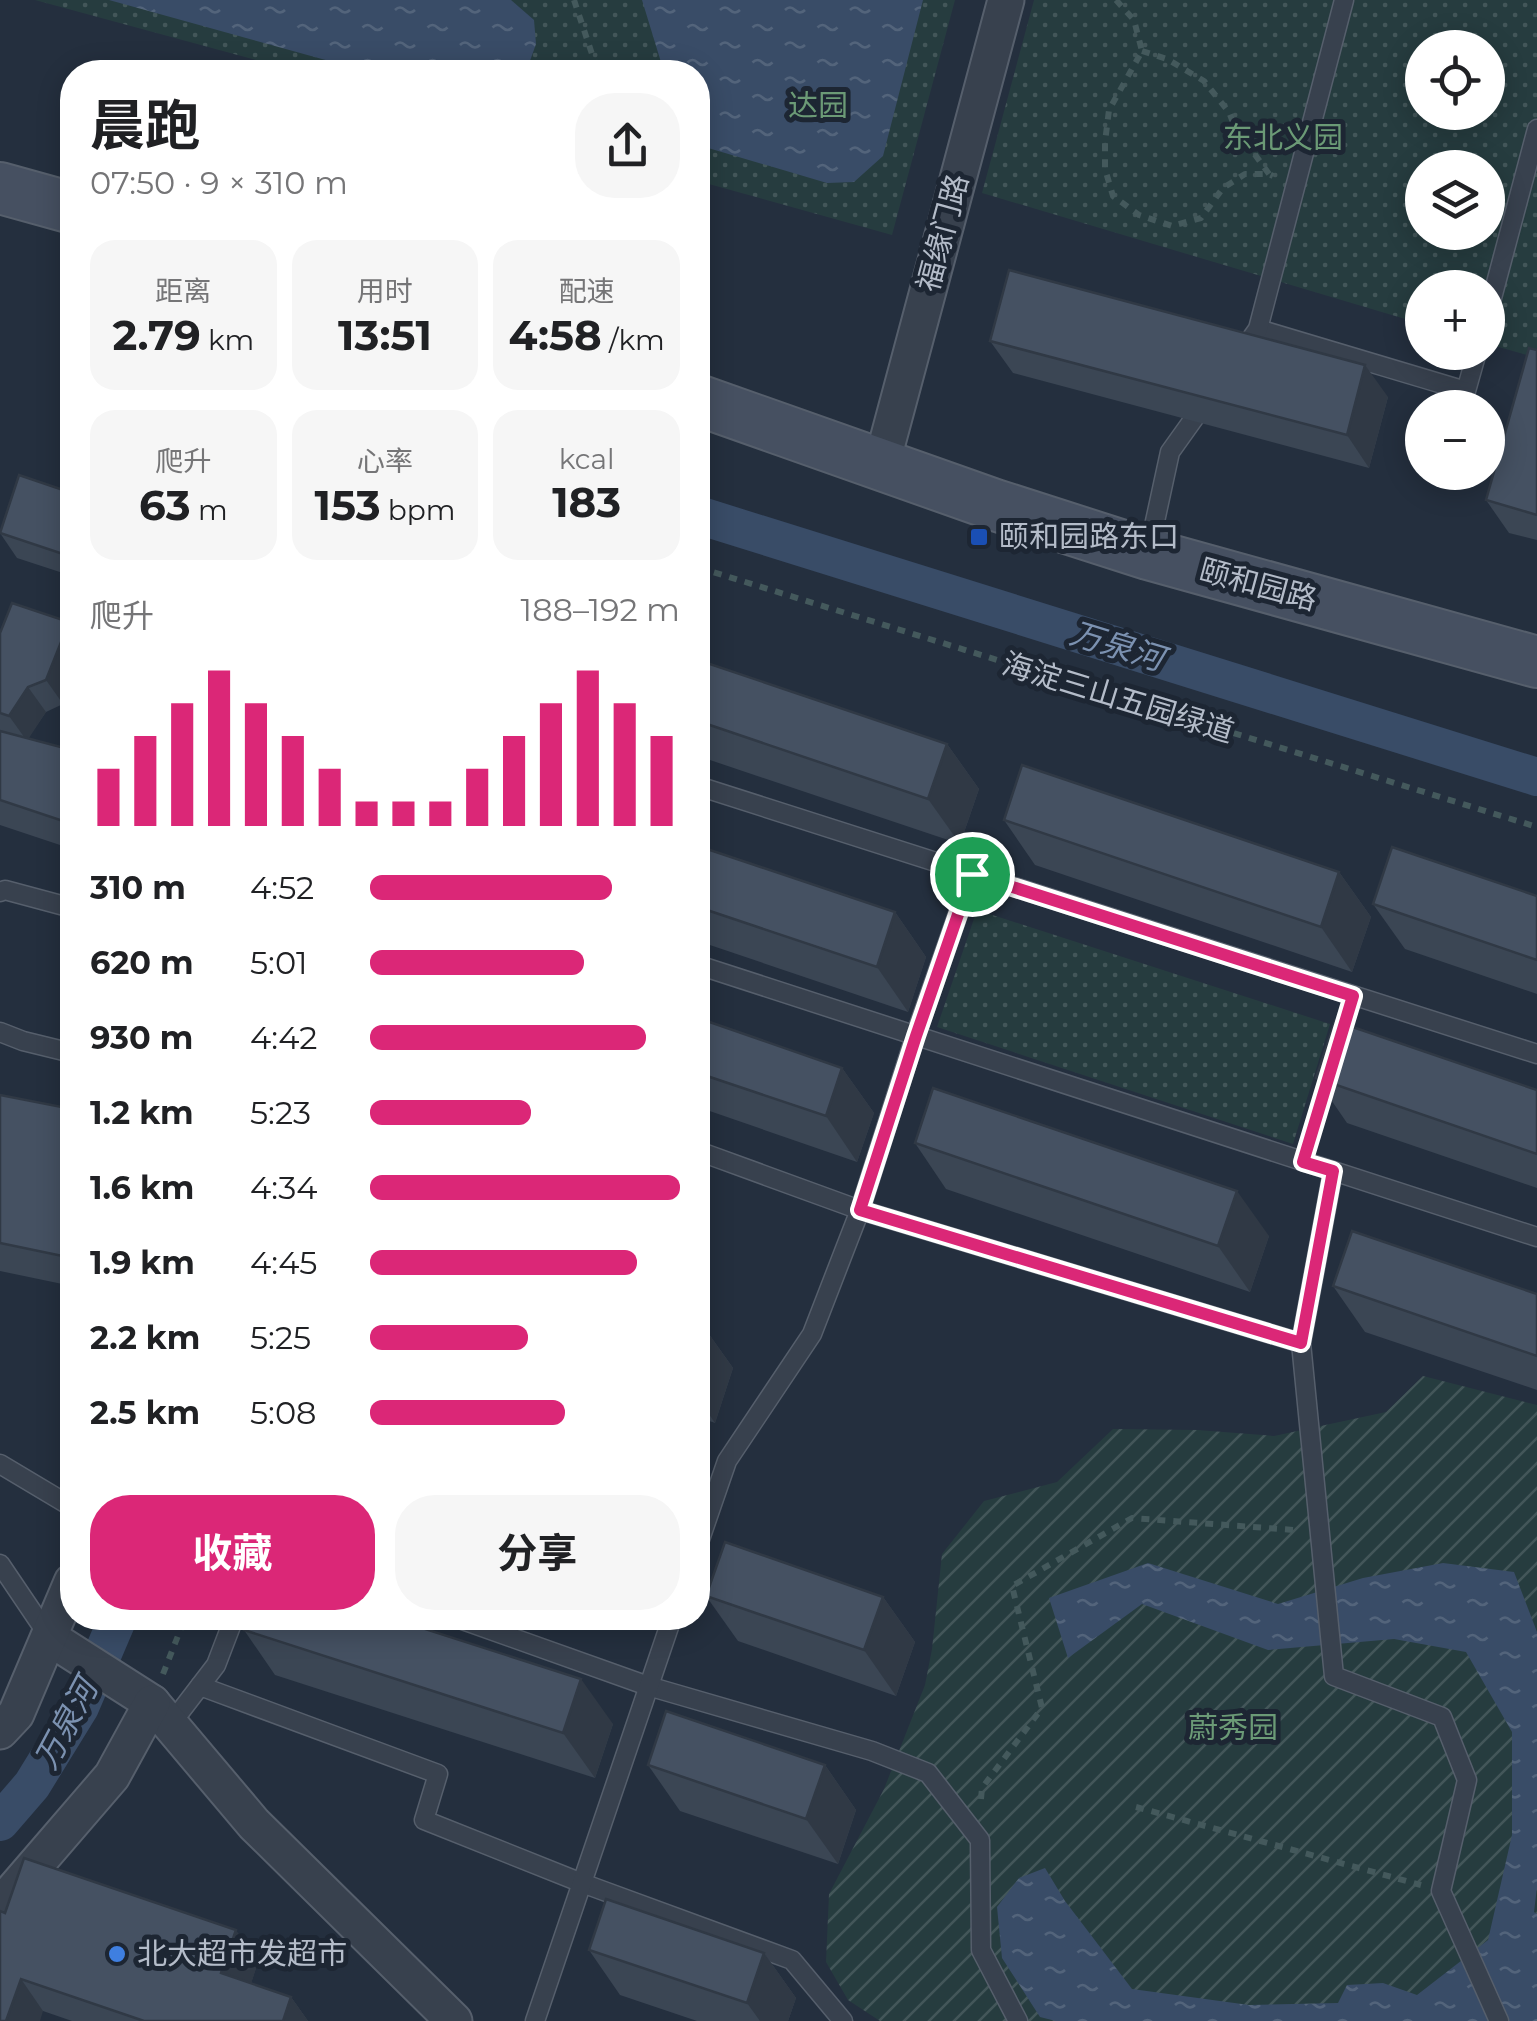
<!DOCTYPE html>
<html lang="zh">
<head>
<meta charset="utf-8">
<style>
  body { margin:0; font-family:Montserrat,"Noto Sans SC",sans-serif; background:#f6f6f6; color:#202124; height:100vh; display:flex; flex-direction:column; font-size:38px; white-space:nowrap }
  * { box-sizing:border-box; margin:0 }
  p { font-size:32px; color:#757577 }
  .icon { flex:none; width:55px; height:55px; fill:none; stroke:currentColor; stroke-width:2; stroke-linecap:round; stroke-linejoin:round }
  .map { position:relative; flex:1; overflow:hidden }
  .drawer { position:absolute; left:60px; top:60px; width:650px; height:1570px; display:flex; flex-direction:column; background:#fff; border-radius:40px; box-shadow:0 5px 25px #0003 }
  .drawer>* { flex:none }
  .tools { position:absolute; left:1405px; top:30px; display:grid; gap:20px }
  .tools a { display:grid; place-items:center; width:100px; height:100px; border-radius:50%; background:#fff; box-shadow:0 5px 25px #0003; font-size:50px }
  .pin { position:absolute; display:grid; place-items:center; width:85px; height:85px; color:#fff; margin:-42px; border:5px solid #fff; border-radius:50%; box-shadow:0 2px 10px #0007 }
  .round { display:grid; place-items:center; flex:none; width:105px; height:105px; border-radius:40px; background:#f6f6f6 }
  .head { display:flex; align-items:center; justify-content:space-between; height:170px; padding:0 30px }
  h1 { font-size:55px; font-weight:700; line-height:75px }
  .stats { display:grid; grid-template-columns:repeat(3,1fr); gap:15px; height:170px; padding:10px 30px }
  .stats div { display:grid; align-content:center; border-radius:25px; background:#f6f6f6; text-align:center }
  .stats b { font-size:42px; font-weight:700 }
  .stats small { font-size:28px; font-weight:400 }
  .stats p { font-size:28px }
  .chart { height:280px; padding:20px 30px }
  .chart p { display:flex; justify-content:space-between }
  .chart svg { width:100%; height:180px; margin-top:10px; stroke:#db2777; stroke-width:6 }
  .action { display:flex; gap:20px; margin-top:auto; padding:20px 30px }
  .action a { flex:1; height:115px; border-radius:40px; background:#db2777; color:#fff; font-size:40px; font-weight:700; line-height:115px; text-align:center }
  .action a+a { background:#f6f6f6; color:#202124 }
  ul { padding:0 30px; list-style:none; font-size:32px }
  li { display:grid; grid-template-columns:160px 120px 1fr; align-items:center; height:75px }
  li i { height:25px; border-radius:12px; background:#db2777 }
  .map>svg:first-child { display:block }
  .park { fill:url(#park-dots); fill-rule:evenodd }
  .garden { fill:url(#garden-furrows) }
  .water { fill:url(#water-ripples) }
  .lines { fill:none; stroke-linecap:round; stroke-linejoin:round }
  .canal { stroke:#394c67; stroke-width:38 }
  .lane-casing { stroke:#565f6c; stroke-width:21 }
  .street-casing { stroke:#565f6c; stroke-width:39 }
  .secondary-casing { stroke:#565f6c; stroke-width:54 }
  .path { stroke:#44595c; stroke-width:6; stroke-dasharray:8 8; stroke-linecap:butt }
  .lane { stroke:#38414e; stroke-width:18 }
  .street { stroke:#38414e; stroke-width:35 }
  .secondary { stroke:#465061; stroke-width:50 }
  .wall { fill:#3b4654 }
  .shaded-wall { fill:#303945 }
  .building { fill:#455162; stroke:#303945; stroke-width:2.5 }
  .route-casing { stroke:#fff; stroke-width:20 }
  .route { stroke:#db2777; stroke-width:12 }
  .transit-dot { fill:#1a4fb4; stroke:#1d2633; stroke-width:4 }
  .shop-dot { fill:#3f7fe0; stroke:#1d2633; stroke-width:4 }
  .labels { text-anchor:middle; stroke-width:10; stroke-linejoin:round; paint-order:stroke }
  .park-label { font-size:30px; fill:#6b9a76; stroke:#1d2633 }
  .street-label { font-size:30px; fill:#b4bcc9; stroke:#1d2633 }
  .poi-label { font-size:30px; fill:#b4bcc9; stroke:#1d2633; text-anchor:start }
  .water-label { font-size:32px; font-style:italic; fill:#7c92b1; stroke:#1d2633 }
</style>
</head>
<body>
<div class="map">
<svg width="1537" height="2021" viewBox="0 0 1537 2021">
  <defs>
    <pattern id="park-dots" width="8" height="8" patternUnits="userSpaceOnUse" patternTransform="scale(2.5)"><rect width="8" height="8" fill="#263c3f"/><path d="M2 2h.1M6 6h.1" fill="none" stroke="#435659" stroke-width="1.8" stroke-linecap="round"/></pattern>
    <pattern id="garden-furrows" width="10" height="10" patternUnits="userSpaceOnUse" patternTransform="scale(2.5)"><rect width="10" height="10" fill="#263c3f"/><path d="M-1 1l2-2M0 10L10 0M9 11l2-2" fill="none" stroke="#435659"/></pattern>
    <pattern id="water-ripples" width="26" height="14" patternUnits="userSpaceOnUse" patternTransform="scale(2.5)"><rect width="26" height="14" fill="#394c67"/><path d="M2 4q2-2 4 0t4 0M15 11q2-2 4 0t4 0" fill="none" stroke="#53647b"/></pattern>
  </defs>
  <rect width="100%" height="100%" fill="#242f3e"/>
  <g class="park">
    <polygon points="35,0 955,0 892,235 698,181 698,72 300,72"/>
    <path d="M1034,0h503v358l-49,-14v-56h-66v36l-440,-131zM1422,48h66v64h-66zM1422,168h66v64h-66z"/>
    <polygon points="977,910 1330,1024 1293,1144 937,1027"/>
  </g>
  <polygon class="garden" points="1423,1376 1537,1405 1537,2021 880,2021 848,2000 826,1962 829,1894 884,1789 925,1685 932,1649 942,1554 984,1501 1057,1482 1113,1429 1198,1430 1274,1436 1386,1412"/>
  <g class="water">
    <polygon points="109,0 511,0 534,20 536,44 526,72 369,72"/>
    <polygon points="642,0 923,0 883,156 854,182 827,183 698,145 698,72 664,72"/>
    <polygon points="1148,1563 1278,1604 1363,1578 1443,1563 1514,1572 1537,1632 1537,1887 1534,1912 1537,1914 1537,2021 1056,2021 1040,2017 1002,1958 997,1907 1019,1878 1045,1868 1065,1901 1132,1989 1249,2005 1338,2003 1347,1985 1383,1983 1417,1995 1488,1940 1512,1835 1512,1732 1466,1652 1394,1639 1268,1650 1142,1604 1068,1658 1049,1598"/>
  </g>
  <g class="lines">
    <g class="canal">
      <polyline points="698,515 1537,777"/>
      <polyline points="0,1822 32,1785 80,1707 118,1618"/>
    </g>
    <defs>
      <g id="lane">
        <polyline points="1488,313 1537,129"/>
        <polyline points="1258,329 1466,391 1477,352"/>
        <polyline points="1240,354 1258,329 1344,0"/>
        <polyline points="1149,549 1170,452 1205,403"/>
        <polyline points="698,786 1537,1054"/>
        <polyline points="0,892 5,890 72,908"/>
        <polyline points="698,965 1537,1237"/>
        <polyline points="0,1032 23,1041 72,1053"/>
        <polyline points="698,1151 860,1210 1301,1343"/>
        <polyline points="1333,1171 1301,1343 1334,1676 1442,1717 1467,1780 1441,1891 1499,2021"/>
        <polyline points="0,1464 72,1507"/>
        <polyline points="698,1545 727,1461 812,1334 860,1210 915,1037 972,874"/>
        <polyline points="0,1564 50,1638"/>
        <polyline points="457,1618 648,1686 872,1751 928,1773 980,1840 981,1950 1018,2021"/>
        <polyline points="200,1686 438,1774 424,1820 582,1883 792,1960 843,2021"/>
        <polyline points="170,1725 216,1665 234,1618"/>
        <polyline points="535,2021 672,1618"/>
      </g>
      <g id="street">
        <polyline points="881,466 1006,0"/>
        <polyline points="50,1638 152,1703 254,1824 454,2021"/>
        <polyline points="0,1731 16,1714 72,1582"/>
        <polyline points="0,1906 112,1776 152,1703"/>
      </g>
      <g id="secondary">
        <polyline points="0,188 72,208"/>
        <polyline points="698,400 995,505 1148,554 1537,662"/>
      </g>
    </defs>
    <use href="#lane" class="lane-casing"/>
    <use href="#street" class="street-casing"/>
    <use href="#secondary" class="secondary-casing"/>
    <g class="path">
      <polyline points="574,0 598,72"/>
      <polyline points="1116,0 1134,20 1142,51 1109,110 1105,142 1105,169 1113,196 1139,215 1172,226 1201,218 1223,188 1245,174 1269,174 1273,176"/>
      <polyline points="1142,51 1167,59 1204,81 1229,112 1239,138 1253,152 1269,174"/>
      <polyline points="698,571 713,572 1537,827"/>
      <polyline points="1310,1138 1327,1083"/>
      <polyline points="163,1674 185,1618"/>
      <polyline points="981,1799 982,1788 1042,1708 1012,1586 1132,1518 1294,1530"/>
      <polyline points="1136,1807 1421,1885"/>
    </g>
    <use href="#lane" class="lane"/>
    <use href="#street" class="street"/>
    <use href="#secondary" class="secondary"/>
  </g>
  <g class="wall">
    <polygon points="990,341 1388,397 1369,468 1013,373"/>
    <polygon points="1537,350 1537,540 1509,533 1486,500"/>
    <polygon points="72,493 72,576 17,558 0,533"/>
    <polygon points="69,622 72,627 72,682 63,704 46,712 28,738 72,750 72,849 0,825 0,633"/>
    <polygon points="698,660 947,744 979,789 960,844 698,756"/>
    <polygon points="1004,820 1339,872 1371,917 1352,972 1035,865"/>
    <polygon points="698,846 895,912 926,957 908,1012 698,941"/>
    <polygon points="1537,896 1537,994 1405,949 1373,904"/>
    <polygon points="698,1018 842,1068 874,1113 857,1162 698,1107"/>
    <polygon points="1316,1078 1537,1090 1537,1188 1347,1123"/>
    <polygon points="0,1095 72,1109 72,1286 0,1271"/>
    <polygon points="915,1143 1269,1236 1250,1292 946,1189"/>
    <polygon points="1333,1286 1537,1294 1537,1390 1365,1332"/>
    <polygon points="698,1322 701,1323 733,1368 715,1423 698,1417"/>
    <polygon points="706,1596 883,1597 915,1642 896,1696 738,1641"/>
    <polygon points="244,1630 613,1724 595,1778 275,1675"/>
    <polygon points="648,1765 825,1765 856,1810 838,1864 680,1811"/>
    <polygon points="0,1911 258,1962 251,1983 291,1997 308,2021 72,2021 43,2011 0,2021"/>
    <polygon points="589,1950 764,1953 796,1998 788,2021 697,2021 620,1995"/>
  </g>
  <g class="shaded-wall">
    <polygon points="1365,365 1388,397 1369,468 1347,435"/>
    <polygon points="69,622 72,627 72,682 63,704 46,680"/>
    <polygon points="28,687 46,712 27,741 9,716"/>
    <polygon points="947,744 979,789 960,844 928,799"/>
    <polygon points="1339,872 1371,917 1352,972 1321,927"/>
    <polygon points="895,912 926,957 908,1012 877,967"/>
    <polygon points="842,1068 874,1113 857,1162 826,1116"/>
    <polygon points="1237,1191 1269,1236 1250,1292 1218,1246"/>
    <polygon points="701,1323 733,1368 715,1423 698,1398 698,1335"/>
    <polygon points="883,1597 915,1642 896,1696 864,1650"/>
    <polygon points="581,1679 613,1724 595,1778 563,1733"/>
    <polygon points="825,1765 856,1810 838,1864 806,1819"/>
    <polygon points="236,1930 258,1962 244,2006 221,1973"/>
    <polygon points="764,1953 796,1998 788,2021 760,2021 747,2003"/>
    <polygon points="21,1979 43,2011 40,2021 6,2021"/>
    <polygon points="291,1997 308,2021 283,2021"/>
  </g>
  <g class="building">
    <polygon points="1009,270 1365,365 1347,435 990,341"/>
    <polygon points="1529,348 1537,350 1537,515 1486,500"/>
    <polygon points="19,475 72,493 72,557 0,533"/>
    <polygon points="12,603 69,622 46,680 28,687 9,716 0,713 0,633"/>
    <polygon points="698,660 947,744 928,799 698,721"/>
    <polygon points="0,731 72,750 72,824 0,800"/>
    <polygon points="1022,765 1339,872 1321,927 1004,820"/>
    <polygon points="698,846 895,912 877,967 698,907"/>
    <polygon points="1392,847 1537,896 1537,960 1373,904"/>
    <polygon points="698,1018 842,1068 826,1116 698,1073"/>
    <polygon points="1335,1021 1537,1090 1537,1154 1316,1078"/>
    <polygon points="933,1088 1237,1191 1218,1246 915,1143"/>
    <polygon points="0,1095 72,1109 72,1258 0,1243"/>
    <polygon points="1352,1231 1537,1294 1537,1356 1333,1286"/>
    <polygon points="725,1542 883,1597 864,1650 706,1596"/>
    <polygon points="248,1618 391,1618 581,1679 563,1733 244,1630"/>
    <polygon points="666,1711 825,1765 806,1819 648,1765"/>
    <polygon points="24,1858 236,1930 221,1973 291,1997 283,2021 144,2021 21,1979 6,2021 0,2021 0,1911 5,1913"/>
    <polygon points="606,1899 764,1953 747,2003 589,1950"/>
  </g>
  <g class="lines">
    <defs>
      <polygon id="route" points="972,874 1353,996 1303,1162 1333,1171 1301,1343 860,1210 916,1036"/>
    </defs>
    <use href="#route" class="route-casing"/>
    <use href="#route" class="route"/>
  </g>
  <rect class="transit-dot" x="969" y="527" width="20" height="20" rx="5"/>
  <circle class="shop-dot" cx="117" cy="1954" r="10"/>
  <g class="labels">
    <g class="park-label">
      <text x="818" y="116">达园</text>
      <text x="1283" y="148">东北义园</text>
      <text x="1233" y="1738">蔚秀园</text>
    </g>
    <g class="street-label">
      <text transform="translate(943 233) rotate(-75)" y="10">福缘门路</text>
      <text transform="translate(1258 585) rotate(15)" y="10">颐和园路</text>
      <text transform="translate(1118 698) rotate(17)" y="10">海淀三山五园绿道</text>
    </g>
    <g class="poi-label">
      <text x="999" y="547">颐和园路东口</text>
      <text x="137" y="1964">北大超市发超市</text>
    </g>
    <g class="water-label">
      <text transform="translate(1117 646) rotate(17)" y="11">万泉河</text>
      <text transform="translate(66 1724) rotate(-62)" y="11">万泉河</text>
    </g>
  </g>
</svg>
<div class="tools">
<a><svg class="icon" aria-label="locate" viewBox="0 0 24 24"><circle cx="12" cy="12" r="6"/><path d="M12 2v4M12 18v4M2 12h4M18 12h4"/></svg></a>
<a><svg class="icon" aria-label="layers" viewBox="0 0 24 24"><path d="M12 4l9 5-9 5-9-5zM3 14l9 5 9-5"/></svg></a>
<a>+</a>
<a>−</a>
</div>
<div class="pin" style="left:972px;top:874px;background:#1e9e55"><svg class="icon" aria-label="arrive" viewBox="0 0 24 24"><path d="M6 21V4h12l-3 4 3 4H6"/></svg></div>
<section class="drawer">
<div class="head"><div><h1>晨跑</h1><p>07:50 · 9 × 310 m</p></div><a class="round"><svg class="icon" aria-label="share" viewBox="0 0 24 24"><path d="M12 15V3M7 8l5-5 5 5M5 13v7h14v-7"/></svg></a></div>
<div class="stats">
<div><p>距离</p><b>2.79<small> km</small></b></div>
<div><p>用时</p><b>13:51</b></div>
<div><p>配速</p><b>4:58<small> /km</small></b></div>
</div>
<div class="stats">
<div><p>爬升</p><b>63<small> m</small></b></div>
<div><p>心率</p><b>153<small> bpm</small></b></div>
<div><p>kcal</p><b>183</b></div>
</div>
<div class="chart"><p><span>爬升</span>188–192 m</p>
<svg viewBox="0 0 160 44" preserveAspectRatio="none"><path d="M5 44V30M15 44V22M25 44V14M35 44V6M45 44V14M55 44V22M65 44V30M75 44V38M85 44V38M95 44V38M105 44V30M115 44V22M125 44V14M135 44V6M145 44V14M155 44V22"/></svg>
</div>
<ul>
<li><b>310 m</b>4:52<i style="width:78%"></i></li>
<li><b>620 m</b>5:01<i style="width:69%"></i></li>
<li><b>930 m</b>4:42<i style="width:89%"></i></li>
<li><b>1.2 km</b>5:23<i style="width:52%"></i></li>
<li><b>1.6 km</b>4:34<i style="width:100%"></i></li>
<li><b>1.9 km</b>4:45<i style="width:86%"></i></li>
<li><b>2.2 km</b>5:25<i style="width:51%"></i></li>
<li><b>2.5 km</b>5:08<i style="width:63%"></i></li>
</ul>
<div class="action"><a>收藏</a><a>分享</a></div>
</section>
</div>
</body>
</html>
